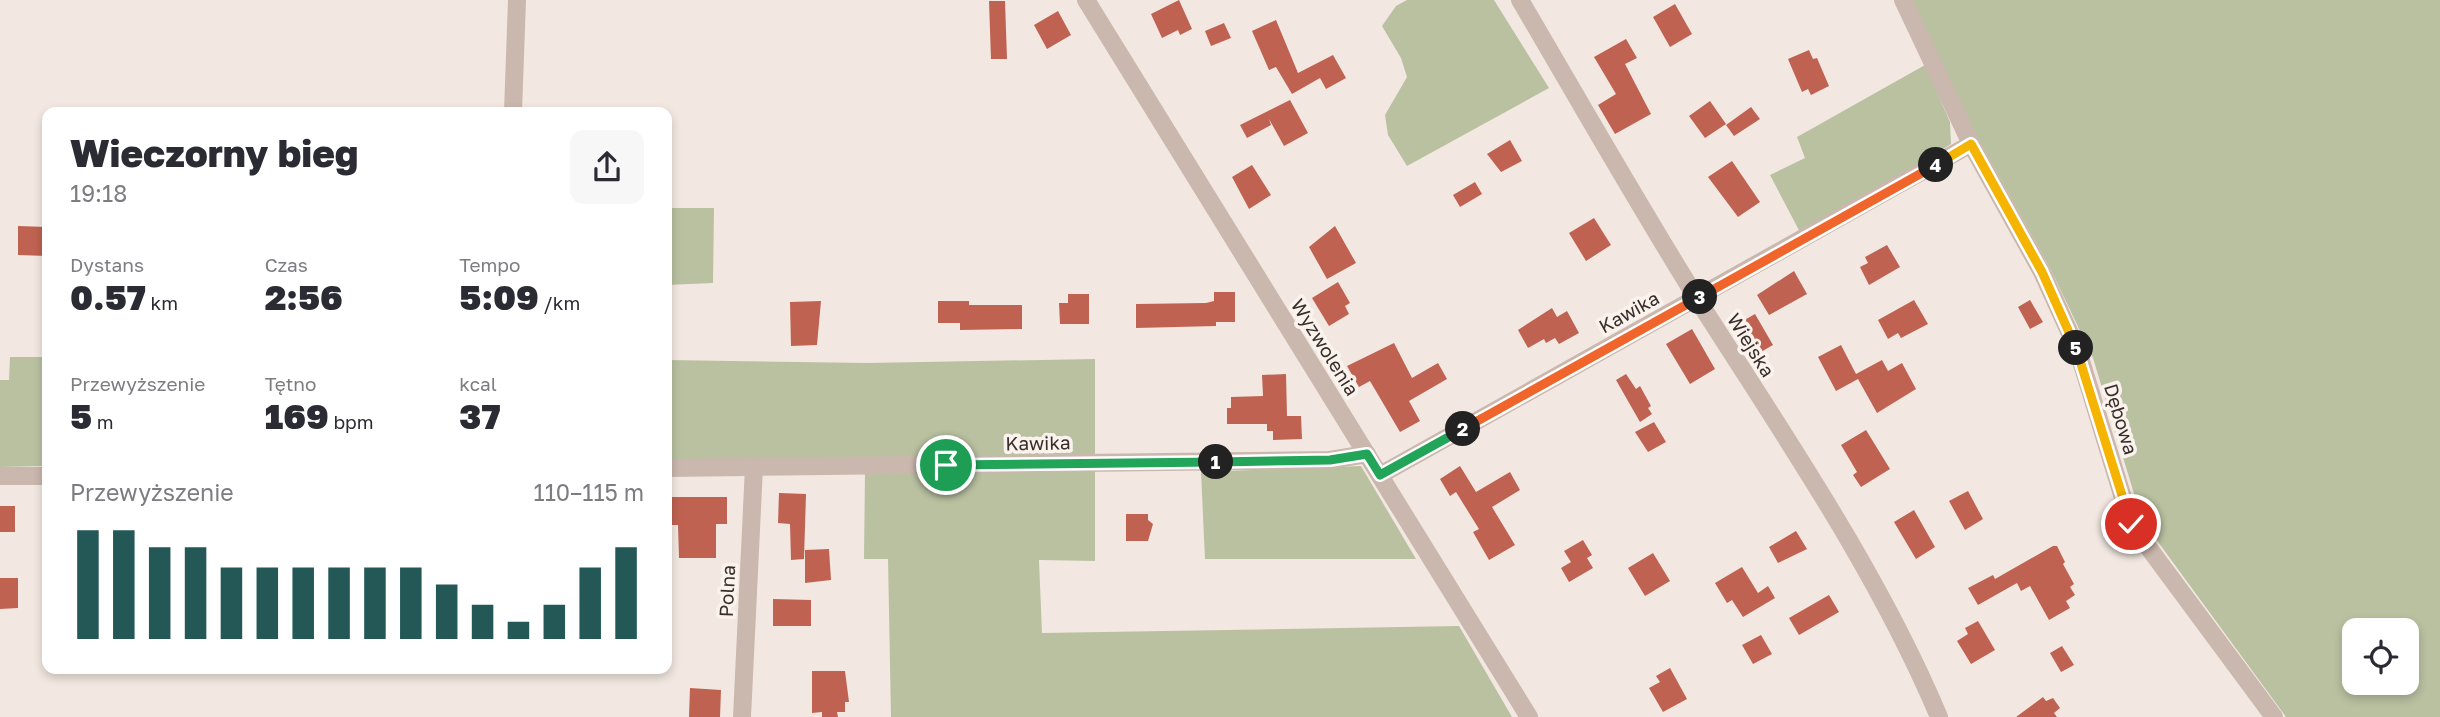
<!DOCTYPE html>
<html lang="pl">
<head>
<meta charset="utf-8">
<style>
  body { margin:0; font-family:"Golos Text",sans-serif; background:#f7f7f7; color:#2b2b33; height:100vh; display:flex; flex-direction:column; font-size:26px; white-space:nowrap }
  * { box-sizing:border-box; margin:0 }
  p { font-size:23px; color:#7c7c81 }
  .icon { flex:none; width:38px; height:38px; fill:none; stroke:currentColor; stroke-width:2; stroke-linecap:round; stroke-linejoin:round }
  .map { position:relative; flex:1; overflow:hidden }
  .sheet { position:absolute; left:42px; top:107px; width:630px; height:567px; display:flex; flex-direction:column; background:#fff; border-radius:14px; box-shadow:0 4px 10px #0003 }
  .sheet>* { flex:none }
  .tools { position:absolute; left:2342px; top:618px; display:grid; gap:14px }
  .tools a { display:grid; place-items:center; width:77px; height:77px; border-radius:14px; background:#fff; box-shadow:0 4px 10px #0003; font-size:35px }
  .pin { position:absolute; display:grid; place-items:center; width:60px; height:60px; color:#fff; margin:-30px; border:4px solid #fff; border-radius:50%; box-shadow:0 2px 7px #0007 }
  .km { position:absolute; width:35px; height:35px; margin:-18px; border-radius:50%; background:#222; color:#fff; font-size:19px; line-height:35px; text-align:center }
  .round { display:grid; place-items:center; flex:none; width:74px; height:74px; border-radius:14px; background:#f7f7f7 }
  .head { display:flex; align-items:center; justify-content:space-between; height:119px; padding:0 28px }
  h1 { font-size:38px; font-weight:800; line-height:52px }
  .metrics { display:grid; grid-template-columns:repeat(3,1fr); gap:10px; height:119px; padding:7px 28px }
  .metrics div { display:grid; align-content:center }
  .metrics b { font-size:35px; font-weight:800 }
  .metrics small { font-size:19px; font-weight:400 }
  .metrics p { font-size:19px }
  .chart { height:196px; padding:14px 28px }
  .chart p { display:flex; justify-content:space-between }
  .chart svg { width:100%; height:126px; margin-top:7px; stroke:#235856; stroke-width:6 }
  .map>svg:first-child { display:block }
  .green { fill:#b9c1a1; fill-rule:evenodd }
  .building { fill:#bf6252 }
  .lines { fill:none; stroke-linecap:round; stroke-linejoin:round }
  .minor { stroke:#cab7ad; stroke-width:18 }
  .split-1-casing { stroke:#fff; stroke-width:14 }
  .split-2-casing { stroke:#fff; stroke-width:14 }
  .split-3-casing { stroke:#fff; stroke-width:14 }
  .split-4-casing { stroke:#fff; stroke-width:14 }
  .split-5-casing { stroke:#fff; stroke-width:14 }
  .split-6-casing { stroke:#fff; stroke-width:14 }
  .split-1 { stroke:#22a559; stroke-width:9 }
  .split-2 { stroke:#22a559; stroke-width:9 }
  .split-3 { stroke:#f0652b; stroke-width:9 }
  .split-4 { stroke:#f0652b; stroke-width:9 }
  .split-5 { stroke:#f5b400; stroke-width:9 }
  .split-6 { stroke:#f5b400; stroke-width:9 }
  .labels { text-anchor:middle; stroke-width:7; stroke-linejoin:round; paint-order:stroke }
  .street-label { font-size:19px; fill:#392e2b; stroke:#faf3ed }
</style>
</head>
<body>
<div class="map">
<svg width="2440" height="717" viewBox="0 0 2440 717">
  <rect width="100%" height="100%" fill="#f2e8e1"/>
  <g class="green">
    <polygon points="1407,0 1494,0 1549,88 1407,166 1388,135 1385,115 1407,77 1401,58 1382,26 1396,6"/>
    <path d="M1912,0h528v717h-154l-144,-197 -49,-162 -43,-90 -73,-131zM2354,630h52v52h-52z"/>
    <polygon points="1925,65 1950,122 1951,144 1802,236 1770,175 1805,158 1797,137"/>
    <polygon points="667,208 714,208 713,283 667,285"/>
    <polygon points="10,357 47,357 47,466 0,467 0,380 9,380"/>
    <polygon points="1095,359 1095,454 667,461 667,360 867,363"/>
    <polygon points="1361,466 1416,559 1205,559 1201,472"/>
    <polygon points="1095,469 1095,561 1039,560 1042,633 1459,626 1512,717 891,717 888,559 864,559 865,473"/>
  </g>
  <g class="building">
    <polygon points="1179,0 1192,29 1180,35 1178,30 1162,38 1151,14"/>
    <polygon points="989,1 1005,1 1007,59 991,59"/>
    <polygon points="1675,4 1692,34 1670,47 1653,17"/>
    <polygon points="1058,11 1071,35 1047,49 1034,25"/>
    <polygon points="1276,20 1298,73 1333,55 1346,78 1326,89 1320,78 1292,94 1276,67 1269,70 1252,31"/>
    <polygon points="1224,23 1231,38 1211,46 1205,31"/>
    <polygon points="1626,39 1637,58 1625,64 1651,114 1615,134 1598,105 1616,94 1594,57"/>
    <polygon points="1809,50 1813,59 1817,58 1829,86 1811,95 1808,89 1802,92 1788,59"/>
    <polygon points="1290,100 1308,133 1284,146 1269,119 1271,125 1247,138 1240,125"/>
    <polygon points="1710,101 1726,124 1705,138 1689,116"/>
    <polygon points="1751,107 1760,119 1734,136 1726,125"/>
    <polygon points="1510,140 1522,161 1501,172 1487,154"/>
    <polygon points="1732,161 1760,202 1738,217 1708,177"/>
    <polygon points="1252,165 1271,195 1249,209 1232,177"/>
    <polygon points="1475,182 1482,194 1460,207 1453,195"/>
    <polygon points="1594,218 1611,245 1586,261 1569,233"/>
    <polygon points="18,226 47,227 47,256 18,255"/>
    <polygon points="1335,226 1356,263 1327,279 1309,247"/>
    <polygon points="1887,245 1900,267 1869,285 1860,267 1868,263 1865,257"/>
    <polygon points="1794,271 1807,294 1769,315 1757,295"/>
    <polygon points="1338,282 1350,303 1345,306 1349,314 1329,326 1312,298"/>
    <polygon points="1214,292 1235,292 1235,322 1216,322 1216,326 1136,328 1136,304 1206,303 1214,301"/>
    <polygon points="1068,294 1089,294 1089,324 1060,324 1059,303 1068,303"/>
    <polygon points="1914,300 1928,324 1901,338 1898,333 1888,339 1878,320"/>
    <polygon points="2030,300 2043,322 2030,329 2018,307"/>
    <polygon points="821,301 817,345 791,346 790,302"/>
    <polygon points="938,301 969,301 969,305 1022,305 1022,329 960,330 960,323 938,323"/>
    <polygon points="1552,308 1557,317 1567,311 1579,333 1559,344 1555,338 1546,343 1544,339 1528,348 1518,330"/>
    <polygon points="1755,314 1773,345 1759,353 1741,322"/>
    <polygon points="1692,329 1715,369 1690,384 1666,344"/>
    <polygon points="1394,343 1412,378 1438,363 1447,379 1409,401 1420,421 1400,432 1370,381 1359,387 1347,366"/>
    <polygon points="1841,345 1856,374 1882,360 1888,371 1902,363 1916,389 1877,413 1858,379 1836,391 1818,357"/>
    <polygon points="1286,374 1287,416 1301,416 1302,439 1273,440 1273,431 1267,431 1267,424 1227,424 1227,408 1231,408 1231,397 1263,396 1262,375"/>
    <polygon points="1626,374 1636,389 1640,386 1651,406 1648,408 1652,414 1640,422 1616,380"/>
    <polygon points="1654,422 1666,442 1648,452 1635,432"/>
    <polygon points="1866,430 1890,469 1861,487 1853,475 1857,472 1841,445"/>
    <polygon points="1460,466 1476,492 1510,472 1520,490 1492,507 1515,545 1489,560 1473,532 1479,529 1456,492 1450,496 1440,479"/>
    <polygon points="1968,491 1983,519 1965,530 1949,501"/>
    <polygon points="779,493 806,494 804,559 791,560 790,524 778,523"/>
    <polygon points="667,497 727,497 727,524 716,524 716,558 679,558 678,525 667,525"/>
    <rect x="0" y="506" width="15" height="26"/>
    <polygon points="1914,510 1935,547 1916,559 1894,522"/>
    <polygon points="1126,514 1148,514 1148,520 1153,524 1148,541 1126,541"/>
    <polygon points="1796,531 1807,549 1778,563 1769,547"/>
    <polygon points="1583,540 1592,555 1587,558 1593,568 1569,582 1561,568 1571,562 1564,551"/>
    <polygon points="2053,546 2057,546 2065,562 2063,564 2074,584 2070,587 2075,595 2066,601 2070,608 2049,620 2030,586 2021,591 2017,583 1978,605 1968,588 1993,575 1995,579"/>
    <polygon points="829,549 831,580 805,583 805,550"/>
    <polygon points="1653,553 1670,581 1645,596 1628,568"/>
    <polygon points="1742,567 1758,593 1768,586 1775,598 1743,617 1732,600 1727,603 1715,583"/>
    <polygon points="0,578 18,578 18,608 0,609"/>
    <polygon points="1829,595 1839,612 1799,635 1789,618"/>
    <polygon points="773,599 811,600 811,626 773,626"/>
    <polygon points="1978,621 1995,650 1971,664 1957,641 1968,634 1965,628"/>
    <polygon points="1761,635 1772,654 1753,664 1742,645"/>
    <polygon points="2062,646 2074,665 2061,672 2050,653"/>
    <polygon points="1670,668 1687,699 1663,712 1649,688 1660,682 1656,676"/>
    <polygon points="812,671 845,671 849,702 845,702 845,712 837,712 838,717 822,717 822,712 812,713"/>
    <polygon points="690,688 721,690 720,717 689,717"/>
    <polygon points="2043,697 2046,701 2053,698 2060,708 2054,713 2057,717 2016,717"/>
  </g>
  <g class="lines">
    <g class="minor">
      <polyline points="1086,0 1529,717"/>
      <path d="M1520,0c60,102 118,205 181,305 84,132 177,267 238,412"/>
      <polyline points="1903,0 1971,144 2042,272 2078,351 2131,524 2274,717"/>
      <polyline points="513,112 517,0"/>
      <polyline points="667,468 1330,460 1367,454"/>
      <polyline points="1380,475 1971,144"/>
      <polyline points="0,476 47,476"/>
      <polyline points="742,717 754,467"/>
    </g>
  </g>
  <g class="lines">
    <defs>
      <polyline id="split-1" points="946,465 1216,462"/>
      <polyline id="split-2" points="1216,462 1330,460 1367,454 1380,475 1463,429"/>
      <polyline id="split-3" points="1463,429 1700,297"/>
      <polyline id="split-4" points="1700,297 1936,165"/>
      <polyline id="split-5" points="1936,165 1971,144 2042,272 2076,348"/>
      <polyline id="split-6" points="2076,348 2131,524"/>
    </defs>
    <use href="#split-1" class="split-1-casing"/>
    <use href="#split-2" class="split-2-casing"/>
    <use href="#split-3" class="split-3-casing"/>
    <use href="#split-4" class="split-4-casing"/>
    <use href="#split-5" class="split-5-casing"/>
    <use href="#split-6" class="split-6-casing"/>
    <use href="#split-1" class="split-1"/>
    <use href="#split-2" class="split-2"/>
    <use href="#split-3" class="split-3"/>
    <use href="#split-4" class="split-4"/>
    <use href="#split-5" class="split-5"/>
    <use href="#split-6" class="split-6"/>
  </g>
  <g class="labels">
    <g class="street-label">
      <text transform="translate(1629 312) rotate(-29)" y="7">Kawika</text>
      <text transform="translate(1751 345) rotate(58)" y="7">Wiejska</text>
      <text transform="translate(1325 347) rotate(58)" y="7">Wyzwolenia</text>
      <text transform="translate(2121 419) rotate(73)" y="7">Dębowa</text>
      <text transform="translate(1038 443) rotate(-1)" y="7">Kawika</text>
      <text transform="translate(727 591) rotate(-87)" y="7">Polna</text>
    </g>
  </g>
</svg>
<div class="tools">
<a><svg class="icon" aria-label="locate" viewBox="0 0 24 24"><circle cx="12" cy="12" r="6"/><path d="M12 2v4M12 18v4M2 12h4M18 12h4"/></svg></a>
</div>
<div class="pin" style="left:946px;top:465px;background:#1e9e55"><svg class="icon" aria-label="arrive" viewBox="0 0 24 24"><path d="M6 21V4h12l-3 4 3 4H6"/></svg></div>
<div class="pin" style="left:2131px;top:524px;background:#d93025"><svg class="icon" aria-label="check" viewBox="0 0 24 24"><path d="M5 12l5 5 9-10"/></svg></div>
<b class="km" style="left:1216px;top:462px">1</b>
<b class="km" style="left:1463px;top:429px">2</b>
<b class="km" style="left:1700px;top:297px">3</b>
<b class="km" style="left:1936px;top:165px">4</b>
<b class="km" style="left:2076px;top:348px">5</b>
<section class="sheet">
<div class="head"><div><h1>Wieczorny bieg</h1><p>19:18</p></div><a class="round"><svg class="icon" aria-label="share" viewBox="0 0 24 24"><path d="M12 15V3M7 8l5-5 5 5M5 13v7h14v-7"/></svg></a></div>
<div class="metrics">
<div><p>Dystans</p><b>0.57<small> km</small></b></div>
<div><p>Czas</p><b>2:56</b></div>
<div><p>Tempo</p><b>5:09<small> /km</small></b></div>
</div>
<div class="metrics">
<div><p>Przewyższenie</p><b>5<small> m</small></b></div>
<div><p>Tętno</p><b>169<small> bpm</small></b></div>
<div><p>kcal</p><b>37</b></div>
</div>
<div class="chart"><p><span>Przewyższenie</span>110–115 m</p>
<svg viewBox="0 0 160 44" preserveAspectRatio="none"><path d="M5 44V6M15 44V6M25 44V12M35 44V12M45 44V19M55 44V19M65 44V19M75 44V19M85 44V19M95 44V19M105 44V25M115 44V32M125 44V38M135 44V32M145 44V19M155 44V12"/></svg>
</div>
</section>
</div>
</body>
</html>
